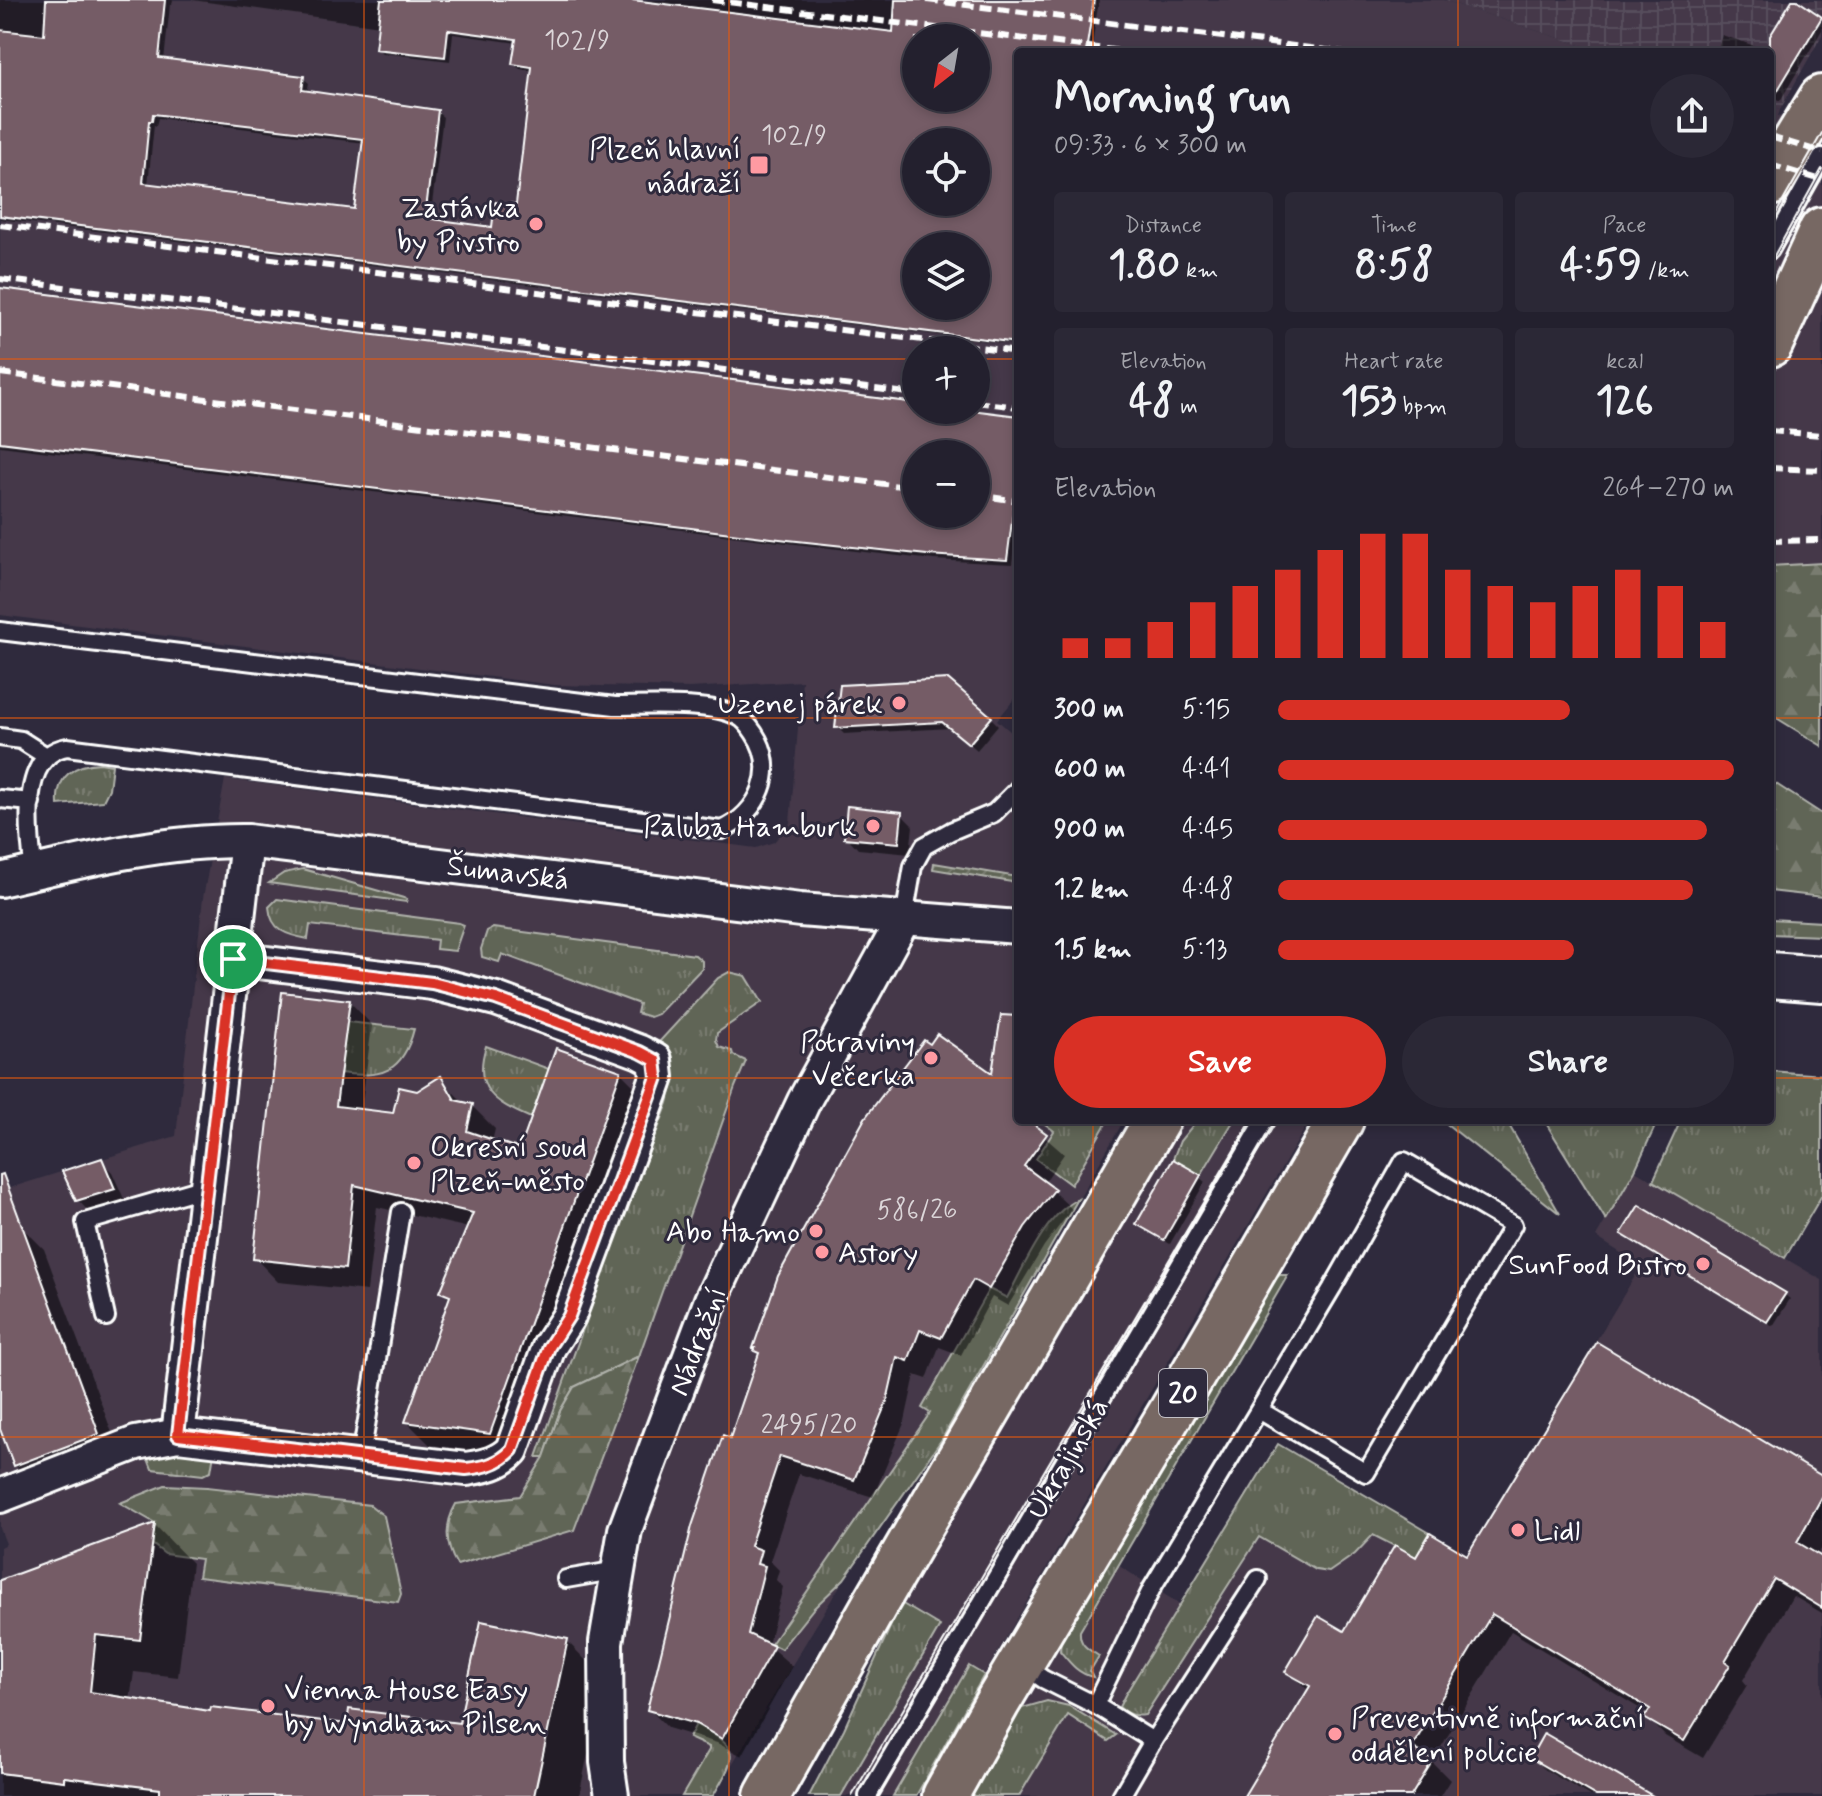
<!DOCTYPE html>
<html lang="en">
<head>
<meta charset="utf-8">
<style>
  body { margin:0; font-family:Mynerve,sans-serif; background:#2b2836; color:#f1f3f6; height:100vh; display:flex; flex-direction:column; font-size:30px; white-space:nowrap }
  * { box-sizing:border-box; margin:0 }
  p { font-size:26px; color:#a3a3aa }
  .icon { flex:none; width:44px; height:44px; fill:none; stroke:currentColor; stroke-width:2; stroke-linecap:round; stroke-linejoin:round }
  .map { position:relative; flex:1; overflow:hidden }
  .drawer { position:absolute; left:1014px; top:48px; width:760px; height:1076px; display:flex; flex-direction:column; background:#23202e; border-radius:8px; box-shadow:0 4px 12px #0003,0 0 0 2px #403e4a }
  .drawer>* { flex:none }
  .needle { width:52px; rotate:211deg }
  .fabs { position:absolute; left:902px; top:24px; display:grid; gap:16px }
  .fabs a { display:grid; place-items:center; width:88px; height:88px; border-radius:50%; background:#23202e; box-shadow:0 4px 12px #0003,0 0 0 2px #403e4a; font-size:40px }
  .pin { position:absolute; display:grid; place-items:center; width:68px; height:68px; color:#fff; margin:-34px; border:4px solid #fff; border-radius:50%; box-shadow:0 2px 8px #0007 }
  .round { display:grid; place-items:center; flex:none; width:84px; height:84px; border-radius:42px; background:#2b2836 }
  .summary { display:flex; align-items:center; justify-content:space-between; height:136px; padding:0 40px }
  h1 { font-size:44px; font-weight:700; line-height:60px }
  .stats { display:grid; grid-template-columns:repeat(3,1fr); gap:12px; height:136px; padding:8px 40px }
  .stats div { display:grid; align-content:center; border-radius:8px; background:#2b2836; text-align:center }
  .stats b { font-size:40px; font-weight:700 }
  .stats small { font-size:22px; font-weight:400 }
  .stats p { font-size:22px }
  .chart { height:224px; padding:16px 40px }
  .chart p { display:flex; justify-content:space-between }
  .chart svg { width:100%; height:144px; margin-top:8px; stroke:#d93025; stroke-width:6 }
  .primary-button { display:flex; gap:16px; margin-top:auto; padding:16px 40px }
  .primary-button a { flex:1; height:92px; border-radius:48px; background:#d93025; color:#fff; font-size:32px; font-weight:700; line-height:92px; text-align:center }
  .primary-button a+a { background:#2b2836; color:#f1f3f6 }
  ul { padding:0 40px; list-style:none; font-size:26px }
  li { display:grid; grid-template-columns:128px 96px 1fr; align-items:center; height:60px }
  li i { height:20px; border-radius:10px; background:#d93025 }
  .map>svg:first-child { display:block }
  .built { fill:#443949; fill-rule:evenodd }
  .industrial { fill:url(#industrial-grid) }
  .grass { fill:url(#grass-tufts); stroke:#b0b2ab; stroke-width:2 }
  .forest { fill:url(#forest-firs); stroke:#b0b2ab; stroke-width:2 }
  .garden { fill:url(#garden-furrows); stroke:#b0b2ab; stroke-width:2 }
  .shadow { fill:#0007; fill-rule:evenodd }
  .building { fill:#745b66; stroke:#fff; stroke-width:2; fill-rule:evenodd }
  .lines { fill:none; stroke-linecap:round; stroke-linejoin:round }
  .lane-casing { stroke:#fff; stroke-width:22 }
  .street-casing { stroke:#fff; stroke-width:38 }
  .secondary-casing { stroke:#fff; stroke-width:50 }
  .primary-casing { stroke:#fff; stroke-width:50 }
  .lane { stroke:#2f2a3d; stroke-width:16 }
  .street { stroke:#2f2a3d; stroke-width:32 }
  .secondary { stroke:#2f2a3d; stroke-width:44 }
  .primary { stroke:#776864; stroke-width:44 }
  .tram { stroke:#fff; stroke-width:2 }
  .rail { stroke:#fff; stroke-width:6; stroke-dasharray:12 6; stroke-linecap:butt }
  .route-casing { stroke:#fff; stroke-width:16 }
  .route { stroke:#d93025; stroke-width:10 }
  .grid { fill:none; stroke:#e8590c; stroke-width:2; stroke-opacity:0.55 }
  .poi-dot { fill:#ff9aa2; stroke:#2f2a3d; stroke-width:3 }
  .labels { text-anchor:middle; stroke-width:6; stroke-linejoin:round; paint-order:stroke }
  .number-label { font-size:26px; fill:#dcd6d9 }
  .shield { fill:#2f2a3d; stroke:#c1bfc5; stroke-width:2 }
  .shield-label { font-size:28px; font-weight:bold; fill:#fff }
  .poi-label { font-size:30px; fill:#fff; stroke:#2f2a3d; text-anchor:end }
  .street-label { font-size:30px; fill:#fff; stroke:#2f2a3d }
</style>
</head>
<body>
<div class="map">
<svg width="1822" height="1796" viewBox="0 0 1822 1796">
  <defs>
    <pattern id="industrial-grid" width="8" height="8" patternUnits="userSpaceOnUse" patternTransform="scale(2)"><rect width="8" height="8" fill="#443949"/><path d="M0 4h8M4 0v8" fill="none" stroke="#574d5b"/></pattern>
    <pattern id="grass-tufts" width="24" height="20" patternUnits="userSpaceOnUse" patternTransform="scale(2)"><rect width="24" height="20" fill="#616557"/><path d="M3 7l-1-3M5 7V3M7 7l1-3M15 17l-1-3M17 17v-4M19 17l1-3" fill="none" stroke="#797c70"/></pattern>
    <pattern id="forest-firs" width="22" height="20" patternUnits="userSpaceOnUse" patternTransform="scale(2)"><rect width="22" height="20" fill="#616557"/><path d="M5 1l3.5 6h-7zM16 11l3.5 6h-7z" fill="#797c70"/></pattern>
    <pattern id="garden-furrows" width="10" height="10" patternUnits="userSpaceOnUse" patternTransform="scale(2)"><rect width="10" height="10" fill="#616557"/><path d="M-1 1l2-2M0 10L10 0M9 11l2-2" fill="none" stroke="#797c70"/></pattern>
  </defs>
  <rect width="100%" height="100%" fill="#2f2a3d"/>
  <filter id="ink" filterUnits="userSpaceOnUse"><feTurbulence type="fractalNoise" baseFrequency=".0125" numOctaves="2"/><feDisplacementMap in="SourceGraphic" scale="16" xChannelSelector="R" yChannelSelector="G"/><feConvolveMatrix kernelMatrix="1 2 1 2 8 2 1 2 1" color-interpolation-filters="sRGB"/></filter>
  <g filter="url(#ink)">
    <g class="built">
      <path d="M0,0h1443l159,52h-584v643l-21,25 21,18v382h106l-182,319 -98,140 -131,217h-713v-249l6,-3 -6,-16v-337l176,-55 27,-238 22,-119 531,69 18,-6 16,-19 12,-142 -112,7 -135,-3 -555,-70zM916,38h60v60h-60zM916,142h60v60h-60zM916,246h60v60h-60zM916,350h60v60h-60zM916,454h60v60h-60z"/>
      <polygon points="1770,107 1780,110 1778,116 1822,130 1822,613 1770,618"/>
      <polygon points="1180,1120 1310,1120 984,1675 969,1667 893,1796 841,1796 940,1626 901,1603"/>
      <polygon points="1635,1170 1822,1280 1822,1497 1812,1515 1822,1521 1822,1796 971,1796 1004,1733 1022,1708 1105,1557 1205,1620 1259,1537 1316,1570 1355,1554 1374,1535 1416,1557 1430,1533 1468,1554 1641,1266 1596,1237"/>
    </g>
    <polygon class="industrial" points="1443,0 1822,0 1822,35 1780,110 1770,107 1770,52 1602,52"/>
    <g class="grass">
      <path d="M100,763l12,2 -3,24 -6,12 -45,4c-2,-29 16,-41 42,-42z"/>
      <polygon points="303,869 407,899 406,902 269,883 284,873"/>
      <path d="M277,899l182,24 5,2 -9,26 -19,-2 1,-9 -127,-15 -2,14c-21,-4 -37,-8 -39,-32z"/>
      <polygon points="1770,919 1822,922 1822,936 1770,934"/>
      <polygon points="493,928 695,955 702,961 702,968 658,1014 650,1017 637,1013 639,1004 502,954 499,962 482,957 481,949 487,931"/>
      <polygon points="729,972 746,976 762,1002 717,1033 716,1040 719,1047 732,1051 733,1055 746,1061 735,1087 639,1356 574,1387 560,1411 544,1457 537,1457 620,1226 668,1103 674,1079 669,1057 659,1042 718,978"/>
      <path d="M347,1022l67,7c-11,43 -32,50 -74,44z"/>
      <path d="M486,1046l63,23 -18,49c-36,-15 -59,-29 -45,-72z"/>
      <polygon points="1770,1071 1822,1075 1822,1195 1785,1258 1653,1181 1681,1120 1770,1120"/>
      <polygon points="1040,1120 1108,1120 1071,1185 1036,1159 1054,1131"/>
      <polygon points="1197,1120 1234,1120 1201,1175 1173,1159 1180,1141"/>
      <polygon points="1506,1120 1560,1214 1443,1121"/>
      <polygon points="1544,1120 1658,1120 1635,1170 1606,1220"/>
      <path d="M1078,1199l-136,240 -98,140 -31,30 -32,40 -10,-5 159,-231 -8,-5 67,-119 18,9c17,-31 38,-83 71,-99z"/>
      <path d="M1280,1275h8l-208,356c-1,14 8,18 19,25l-9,15 3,6c-16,-4 -23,-14 -33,-26l1,-12 210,-357z"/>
      <path d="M1278,1444l152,89 -14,24 -43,-22 -18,19 -26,18 -13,-2 -57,-33 -114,178c-11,2 -18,-1 -26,-8l6,-12z"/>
      <polygon points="187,1451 214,1453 211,1471 203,1475 152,1469 147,1456"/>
      <polygon points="901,1603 940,1626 841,1796 809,1796 844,1729"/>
      <polygon points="969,1666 984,1675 916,1796 893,1796"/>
      <polygon points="1047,1701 1069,1706 1116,1735 1108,1741 1068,1715 1019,1796 971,1796 1004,1733 1022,1708"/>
      <path d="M696,1724c44,24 42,30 17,72h-31l27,-46v-3l-20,-9z"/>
    </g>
    <g class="forest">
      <polygon points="1822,563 1822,746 1770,714 1770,566"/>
      <polygon points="1770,780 1822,814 1822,897 1770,891"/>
      <path d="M639,1356l-65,174 -117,35c-12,-20 -13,-40 -1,-61l64,-8 24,-39 16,-46 14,-24z"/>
      <polygon points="165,1485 207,1487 370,1505 384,1516 401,1594 398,1602 198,1577 201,1559 165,1554 152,1544 155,1523 120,1503"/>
    </g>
    <polygon class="garden" points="934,863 1018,877 1018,883 933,869"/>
    <g class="shadow">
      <path d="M0,0h173l-1,5h-2l-6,56 139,17 6,5 -2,10 130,19 6,5 -13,104 64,8 23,-23 16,-135 -13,-2 -6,-5 3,-21 -64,-9 -3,27 -68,-8 -5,-5 3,-22 -188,-26h907l-8,52h-73v293l-1018,-126zM916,38h60v60h-60zM158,118l207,25 -9,68 -208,-26 6,-60 2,1zM916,142h60v60h-60zM916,246h60v60h-60z"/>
      <polygon points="1793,0 1822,17 1822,30 1780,101 1770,95 1770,52 1717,52 1722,35 1764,49"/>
      <path d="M0,290l916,115v5h39l63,8v96l-6,50 -79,-4 -138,-16 -795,-98zM916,454h60v60h-60z"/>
      <polygon points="991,718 998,725 977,750 951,728 844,734 837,727"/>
      <polygon points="901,814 913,826 910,854 858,849 847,837"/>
      <polygon points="349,1001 372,1025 361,1111 395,1115 417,1093 440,1079 465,1104 472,1106 495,1129 492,1142 522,1152 620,1072 643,1095 513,1456 430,1445 407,1422 450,1300 443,1292 469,1228 377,1207 367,1291 278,1282 255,1258"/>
      <polygon points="1018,1115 1018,1120 1025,1120 1064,1154 1044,1183 1072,1209 1044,1246 1008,1306 992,1297 961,1355 939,1347 927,1379 915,1375 905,1421 873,1497 799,1474 770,1561 779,1570 776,1580 783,1587 768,1645 792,1666 742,1756 717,1743 668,1728 649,1709 732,1440 761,1355 757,1351"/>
      <polygon points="101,1161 112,1172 125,1201 89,1212 78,1200"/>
      <polygon points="1199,1177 1205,1182 1170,1244 1138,1224"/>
      <polygon points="21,1226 44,1249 121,1457 38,1488 15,1465 0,1423 0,1234"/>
      <polygon points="1624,1234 1784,1294 1790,1299 1773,1326"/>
      <polygon points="1822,1478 1822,1548 1817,1556 1822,1559 1822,1613 1793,1596 1743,1680 1747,1685 1703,1758 1665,1736 1647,1717 1649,1714 1511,1631 1432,1762 1450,1780 1440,1796 1246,1796 1309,1691 1288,1671 1344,1634 1417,1560 1468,1557"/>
      <polygon points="155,1525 192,1563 178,1677 134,1672 130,1701 212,1713 348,1726 461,1725 567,1641 604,1679 579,1796 0,1796 0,1582"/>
      <polygon points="1533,1758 1649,1796 1590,1796 1544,1769"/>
    </g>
    <g class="building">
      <path d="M46,0h119l-6,58 145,18 -2,14 136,20 -13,108 67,9 3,-25 21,2 16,-137 -20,-3 4,-25 -68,-9 -3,27 -70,-8 6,-49h251l261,32 2,-32h199l-8,52h-68v291l-1018,-127v-186l44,5zM916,38h60v60h-60zM153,114l210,25 -9,70 -211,-26 6,-62h3zM916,142h60v60h-60zM916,246h60v60h-60z"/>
      <polygon points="1792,0 1797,0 1822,17 1770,103 1770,36"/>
      <path d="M0,288l916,115v7h55l47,6v58l-11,86 -80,-5 -139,-15 -788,-98zM916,454h60v60h-60z"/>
      <polygon points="948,679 992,717 969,744 942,722 835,728 840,685"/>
      <polygon points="847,806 902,812 899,843 844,838"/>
      <polygon points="282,992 350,1000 336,1106 393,1113 399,1087 417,1091 441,1076 455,1100 473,1104 467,1131 520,1149 556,1048 621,1071 490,1434 405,1422 450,1296 440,1292 473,1213 354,1185 345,1269 253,1259"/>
      <polygon points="1001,1015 1018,1016 1018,1120 1028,1120 1047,1134 1024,1166 1055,1189 1025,1227 989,1289 973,1280 941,1338 920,1330 908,1361 897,1357 887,1401 854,1480 780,1456 750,1546 761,1550 757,1564 765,1566 748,1634 774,1646 722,1739 696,1724 647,1710 692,1526 723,1435 730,1438 759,1353 754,1351 755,1348 753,1348 778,1276 865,1118 924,1040 930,1044 937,1034 992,1073"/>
      <polygon points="102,1158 115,1189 76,1201 62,1171"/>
      <polygon points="1173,1159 1201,1175 1164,1240 1136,1224"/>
      <polygon points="3,1174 99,1434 14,1466 0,1429 0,1175"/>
      <polygon points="1639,1205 1786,1293 1767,1322 1621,1234"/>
      <polygon points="1597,1342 1822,1476 1822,1497 1797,1542 1822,1557 1822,1608 1774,1579 1725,1661 1730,1665 1684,1741 1644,1718 1650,1709 1492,1614 1412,1747 1433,1760 1411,1796 1244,1796 1310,1686 1285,1672 1318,1616 1344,1631 1395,1545 1416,1557 1430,1533 1467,1555"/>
      <polygon points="155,1523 140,1640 96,1635 90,1692 210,1711 211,1707 347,1724 349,1709 459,1723 481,1621 568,1639 534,1796 160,1796 160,1789 64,1777 64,1781 0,1773 0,1580"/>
      <polygon points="1544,1733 1653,1796 1596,1796 1530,1758"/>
    </g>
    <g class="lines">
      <defs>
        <g id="lane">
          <polyline points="1770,250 1822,157"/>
          <path d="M0,631l615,75c30,0 96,-4 122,10 7,3 13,11 17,17 25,37 5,80 -32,97l-655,-83c-49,8 -38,88 -33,125"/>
          <polyline points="0,737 21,740 46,756"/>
          <polyline points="0,799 31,802"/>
          <polyline points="904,918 913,866 924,846 951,831 994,813 1018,789"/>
          <polyline points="106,1317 85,1222 206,1187"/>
          <polyline points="361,1457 401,1212"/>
          <polyline points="566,1579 618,1570"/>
          <polyline points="1022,1664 1043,1679 1095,1705 1152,1588 1259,1410 1366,1473 1513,1225 1404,1161 1332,1288 1259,1410"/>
          <polyline points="1095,1705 1153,1741 1121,1796"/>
          <polyline points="1153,1741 1258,1579"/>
          <polyline points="868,1796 1265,1120"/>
        </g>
        <g id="street">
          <path d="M0,880c81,-19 164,-40 247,-39l553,69 218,17"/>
          <polyline points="178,1435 247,841"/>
          <path d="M0,1496l136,-53 42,-8 288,34c18,-3 33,-5 46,-19l37,-103 20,-31 82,-222 6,-17 -2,-17 -15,-8 -144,-53 -64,-16 -199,-24"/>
          <polyline points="612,1796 607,1762 606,1642 625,1530 711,1300 804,1101 904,918"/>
        </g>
        <polyline id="secondary" points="1770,975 1822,979"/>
        <g id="primary">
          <polyline points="1770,183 1822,98"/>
          <polyline points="1770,344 1822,230"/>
          <polyline points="767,1796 875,1604 1157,1120"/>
          <polyline points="945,1796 997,1703 1170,1414 1341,1120"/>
        </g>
      </defs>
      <use href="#lane" class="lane-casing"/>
      <use href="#street" class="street-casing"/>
      <use href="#secondary" class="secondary-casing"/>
      <use href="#primary" class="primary-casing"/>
      <use href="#lane" class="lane"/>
      <use href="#street" class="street"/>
      <use href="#secondary" class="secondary"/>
      <use href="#primary" class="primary"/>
      <g class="tram">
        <polyline points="1770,224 1822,133"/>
        <polyline points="1770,263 1822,169"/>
        <polyline points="852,1796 1252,1120"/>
        <polyline points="878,1796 1277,1120"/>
      </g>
      <g class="rail">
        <polyline points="712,0 1130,52"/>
        <polyline points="927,0 1342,52"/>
        <polyline points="1770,137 1822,152"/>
        <polyline points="1770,165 1822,180"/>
        <polyline points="0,225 1018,352"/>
        <polyline points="0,279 916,394"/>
        <polyline points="0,373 916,488"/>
        <polyline points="976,402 1018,407"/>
        <polyline points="1770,431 1822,435"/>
        <polyline points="1770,468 1822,470"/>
        <polyline points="976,495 1018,501"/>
        <polyline points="1770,541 1822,540"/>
      </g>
    </g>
  </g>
  <g class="lines" filter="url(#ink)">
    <defs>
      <path id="route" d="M233,959l199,24 64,16 144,53 15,8 2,17 -6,17 -82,222 -20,31 -37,103c-13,14 -28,17 -46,19l-288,-34z"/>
    </defs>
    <use href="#route" class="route-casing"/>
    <use href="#route" class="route"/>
  </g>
  <path class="grid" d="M364,0v1796M729,0v1796M1093,0v52M1458,0v52M0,359h916M976,359h42M1770,359h52M0,718h1018M1770,718h52M0,1078h1018M1770,1078h52M1093,1120v676M1458,1120v676M0,1437h1822"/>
  <g class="poi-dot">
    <rect x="749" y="155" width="20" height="20" rx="4"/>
    <circle cx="536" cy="224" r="8"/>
    <circle cx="899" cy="703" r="8"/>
    <circle cx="873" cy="826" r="8"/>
    <circle cx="931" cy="1058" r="8"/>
    <circle cx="414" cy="1163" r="8"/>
    <circle cx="816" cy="1231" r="8"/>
    <circle cx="822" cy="1252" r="8"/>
    <circle cx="1703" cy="1264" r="8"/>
    <circle cx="1518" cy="1530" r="8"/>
    <circle cx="268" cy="1706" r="8"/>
    <circle cx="1335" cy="1734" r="8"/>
  </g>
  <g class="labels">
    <g class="number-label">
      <text x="577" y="48">102/9</text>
      <text x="794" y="143">102/9</text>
      <text x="917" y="1218">586/26</text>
      <text x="809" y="1433">2495/20</text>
    </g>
    <rect class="shield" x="1159" y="1369" width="48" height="48" rx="6"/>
    <g class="shield-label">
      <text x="1183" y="1403">20</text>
    </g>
    <g class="poi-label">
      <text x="741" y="158">Plzeň hlavní<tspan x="741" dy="34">nádraží</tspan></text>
      <text x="520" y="217">Zastávka<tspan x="520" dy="34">by Pivstro</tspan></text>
      <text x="883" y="713">Uzenej párek</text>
      <text x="857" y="836">Paluba Hamburk</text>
      <text x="915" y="1051">Potraviny<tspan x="915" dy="34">Večerka</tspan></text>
      <text x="430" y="1156" text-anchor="start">Okresní soud<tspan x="430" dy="34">Plzeň-město</tspan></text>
      <text x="800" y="1241">Abo Hamo</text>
      <text x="838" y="1262" text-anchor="start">Astory</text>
      <text x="1687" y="1274">SunFood Bistro</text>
      <text x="1534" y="1540" text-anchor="start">Lidl</text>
      <text x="284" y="1699" text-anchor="start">Vienna House Easy<tspan x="284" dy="34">by Wyndham Pilsen</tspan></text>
      <text x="1351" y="1727" text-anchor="start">Preventivně informační<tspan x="1351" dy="34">oddělení policie</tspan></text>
    </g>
    <g class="street-label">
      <text transform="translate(508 872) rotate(7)" y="10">Šumavská</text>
      <text transform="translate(697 1341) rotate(-69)" y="10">Nádražní</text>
      <text transform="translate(1067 1458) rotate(-60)" y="10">Ukrajinská</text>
    </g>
  </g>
</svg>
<div class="fabs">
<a><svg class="needle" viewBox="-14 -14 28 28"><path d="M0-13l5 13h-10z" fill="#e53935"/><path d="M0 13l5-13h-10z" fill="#a3a3aa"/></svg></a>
<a><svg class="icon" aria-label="locate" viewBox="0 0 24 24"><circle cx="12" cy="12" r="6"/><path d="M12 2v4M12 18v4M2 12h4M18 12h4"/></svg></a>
<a><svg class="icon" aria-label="layers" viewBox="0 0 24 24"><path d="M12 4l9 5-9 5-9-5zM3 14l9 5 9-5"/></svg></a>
<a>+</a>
<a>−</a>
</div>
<div class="pin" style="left:233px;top:959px;background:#1e9e55"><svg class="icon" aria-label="arrive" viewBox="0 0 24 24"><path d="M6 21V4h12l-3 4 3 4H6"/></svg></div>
<section class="drawer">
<div class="summary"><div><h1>Morning run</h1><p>09:33 · 6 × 300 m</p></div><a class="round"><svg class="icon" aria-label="share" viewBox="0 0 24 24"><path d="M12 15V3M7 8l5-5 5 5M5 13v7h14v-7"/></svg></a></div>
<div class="stats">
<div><p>Distance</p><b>1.80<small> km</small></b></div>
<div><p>Time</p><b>8:58</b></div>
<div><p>Pace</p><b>4:59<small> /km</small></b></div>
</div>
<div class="stats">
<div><p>Elevation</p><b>48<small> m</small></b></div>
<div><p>Heart rate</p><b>153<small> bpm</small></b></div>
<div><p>kcal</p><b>126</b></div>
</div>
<div class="chart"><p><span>Elevation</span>264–270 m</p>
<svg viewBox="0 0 160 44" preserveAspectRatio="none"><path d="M5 44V38M15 44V38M25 44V33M35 44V27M45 44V22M55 44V17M65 44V11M75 44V6M85 44V6M95 44V17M105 44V22M115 44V27M125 44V22M135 44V17M145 44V22M155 44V33"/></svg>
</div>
<ul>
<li><b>300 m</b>5:15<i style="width:64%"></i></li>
<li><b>600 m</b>4:41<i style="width:100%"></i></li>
<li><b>900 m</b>4:45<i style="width:94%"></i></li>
<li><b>1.2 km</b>4:48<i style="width:91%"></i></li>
<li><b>1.5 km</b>5:13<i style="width:65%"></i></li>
</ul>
<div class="primary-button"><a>Save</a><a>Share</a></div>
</section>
</div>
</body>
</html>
